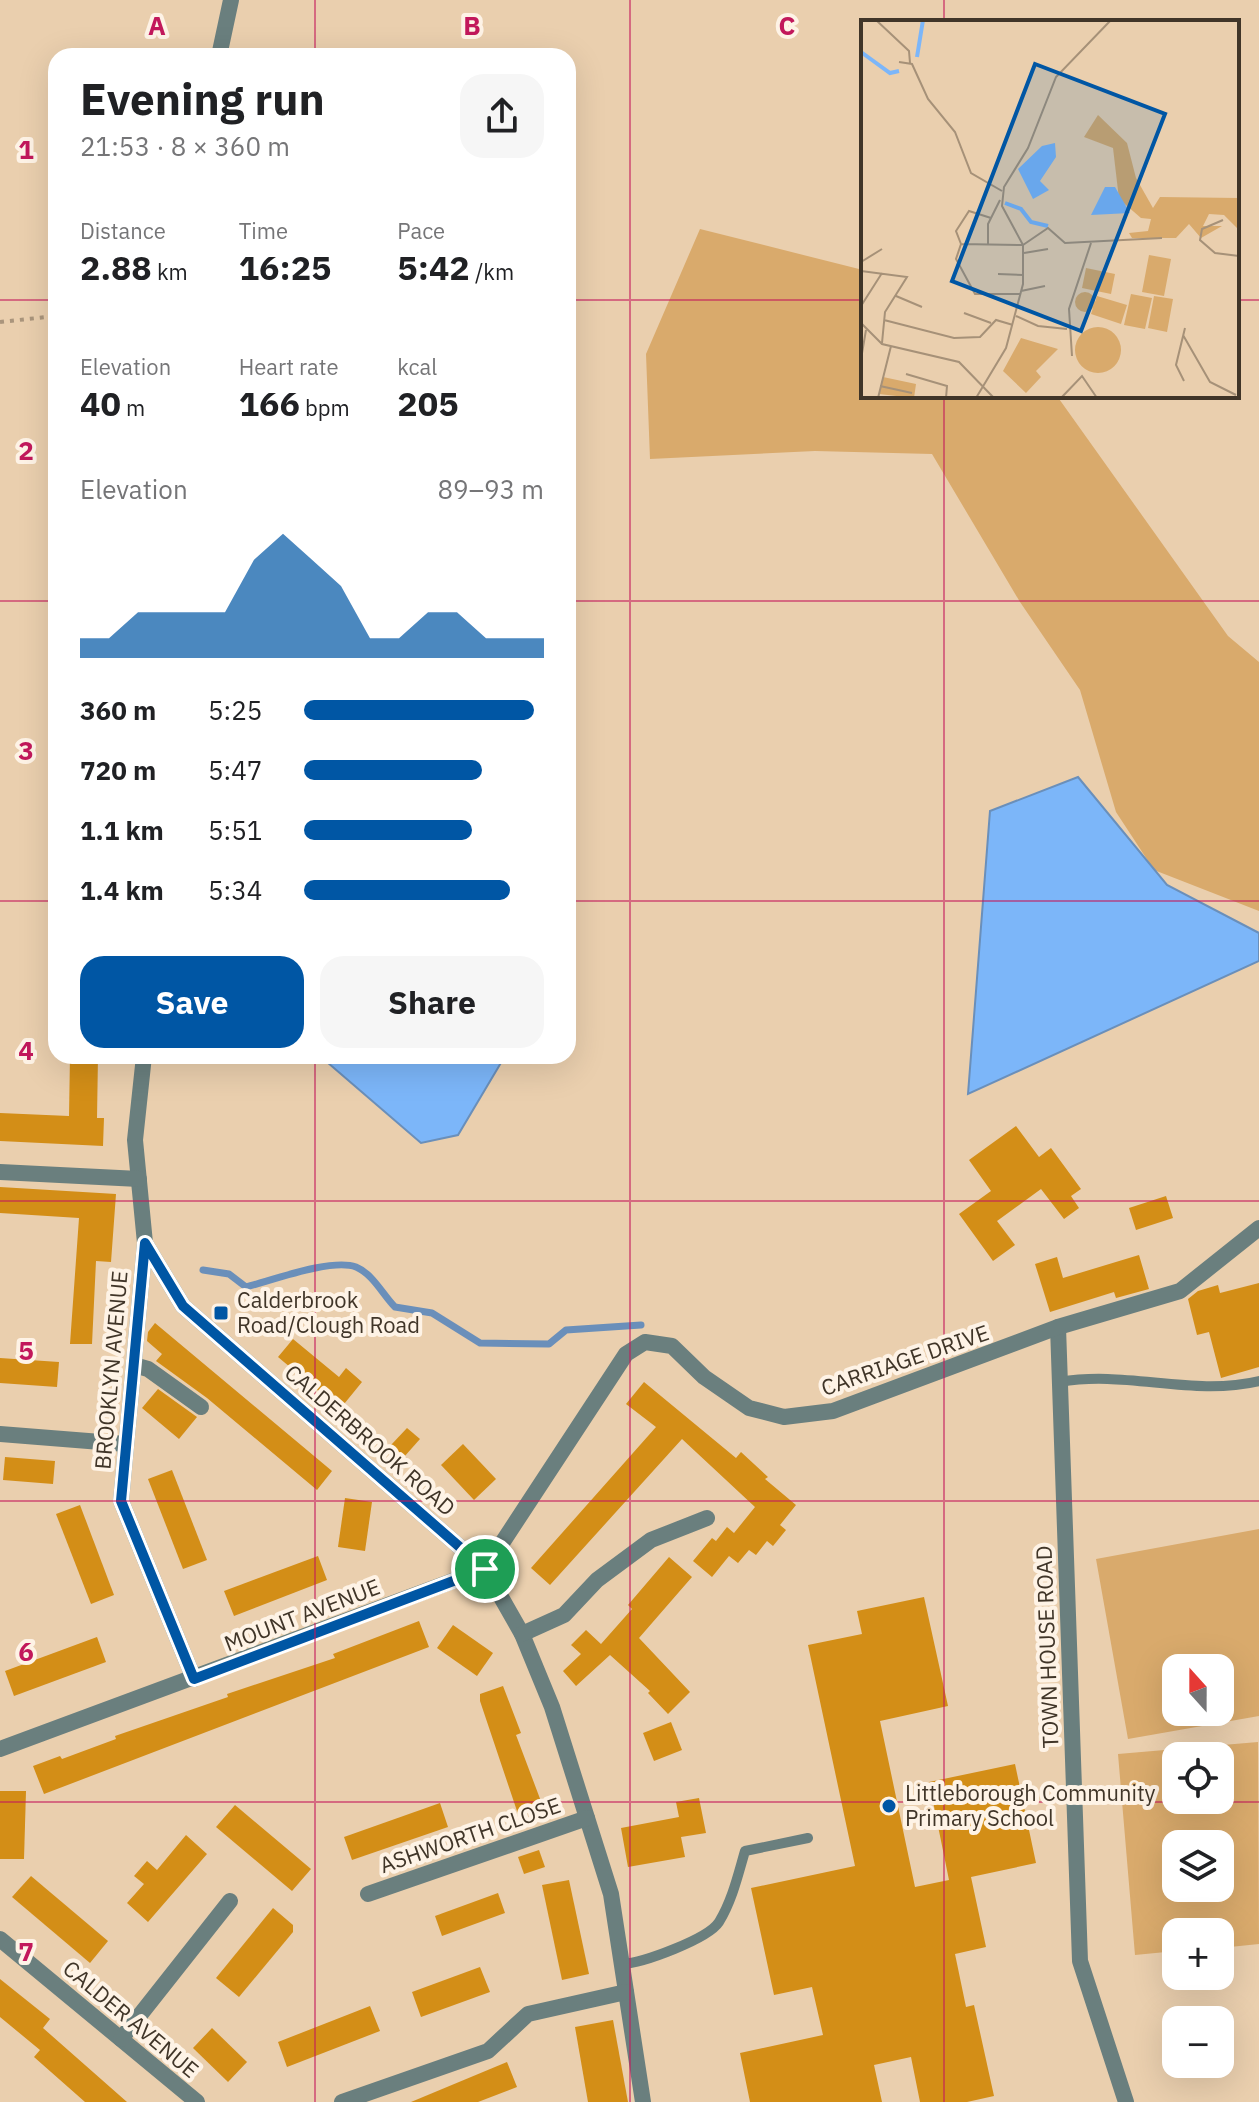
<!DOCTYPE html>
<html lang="en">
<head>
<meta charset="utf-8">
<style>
  body { margin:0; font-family:"IBM Plex Sans",sans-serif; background:#f6f6f6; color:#202124; height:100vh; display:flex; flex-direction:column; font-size:30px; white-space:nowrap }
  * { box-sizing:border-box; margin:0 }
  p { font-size:26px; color:#757577 }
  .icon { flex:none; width:44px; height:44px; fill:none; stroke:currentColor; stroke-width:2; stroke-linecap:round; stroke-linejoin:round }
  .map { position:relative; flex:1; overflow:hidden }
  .details { position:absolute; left:48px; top:48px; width:528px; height:1016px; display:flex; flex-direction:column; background:#fff; border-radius:24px; box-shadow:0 8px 32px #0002 }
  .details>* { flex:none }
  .needle { width:52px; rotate:339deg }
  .tools { position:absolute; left:1162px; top:1654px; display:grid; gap:16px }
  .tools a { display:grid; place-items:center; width:72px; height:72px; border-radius:16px; background:#fff; box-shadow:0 8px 32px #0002; font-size:40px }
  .pin { position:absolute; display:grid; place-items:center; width:68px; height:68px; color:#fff; margin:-34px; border:4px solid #fff; border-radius:50%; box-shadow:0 2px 8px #0007 }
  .round { display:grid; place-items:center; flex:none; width:84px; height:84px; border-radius:24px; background:#f6f6f6 }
  .head { display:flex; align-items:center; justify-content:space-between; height:136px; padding:0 32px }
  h1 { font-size:44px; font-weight:800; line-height:60px }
  .figures { display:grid; grid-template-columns:repeat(3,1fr); gap:12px; height:136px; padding:8px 32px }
  .figures div { display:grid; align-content:center }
  .figures b { font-size:34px; font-weight:800 }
  .figures small { font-size:22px; font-weight:400 }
  .figures p { font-size:22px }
  .chart { height:224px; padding:16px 32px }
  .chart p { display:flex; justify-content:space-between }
  .chart svg { width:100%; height:144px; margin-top:8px; fill:#0056a4; opacity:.7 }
  .cta { display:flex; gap:16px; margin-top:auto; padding:16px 32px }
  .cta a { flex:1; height:92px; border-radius:24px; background:#0056a4; color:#fff; font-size:32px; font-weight:800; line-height:92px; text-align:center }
  .cta a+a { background:#f6f6f6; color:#202124 }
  ul { padding:0 32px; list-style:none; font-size:26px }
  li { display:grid; grid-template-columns:128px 96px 1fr; align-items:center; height:60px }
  li i { height:20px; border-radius:10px; background:#0056a4 }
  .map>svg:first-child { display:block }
  .green { fill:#d9aa6c; fill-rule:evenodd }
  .water { fill:#7cb6f9; stroke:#6a8fba; stroke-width:2 }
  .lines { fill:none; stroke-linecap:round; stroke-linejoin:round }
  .stream { stroke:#6a8fba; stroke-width:7 }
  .building { fill:#d38e17 }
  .path { stroke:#aa957c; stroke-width:4; stroke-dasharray:4 6; stroke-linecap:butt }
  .lane { stroke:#6a7f7e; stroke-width:10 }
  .street { stroke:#6a7f7e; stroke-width:16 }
  .route-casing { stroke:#fff; stroke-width:16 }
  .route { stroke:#0056a4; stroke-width:10 }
  .grid { fill:none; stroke:#c2185b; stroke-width:2; stroke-opacity:0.55 }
  .poi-dot { fill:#0056a4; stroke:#fef3e6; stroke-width:3 }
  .labels { text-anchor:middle; stroke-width:8; stroke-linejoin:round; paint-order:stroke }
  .poi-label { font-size:22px; fill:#403528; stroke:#fef3e6; text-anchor:start }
  .street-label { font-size:22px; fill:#403528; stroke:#fef3e6 }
  .inset-river { fill:none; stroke:#7cb6f9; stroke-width:4 }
  .inset-road { fill:none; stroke:#a69178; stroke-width:2 }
  .view { fill:#0056a4; fill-opacity:0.15; stroke:#0056a4; stroke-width:4 }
  .inset-edge { fill:none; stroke:#403528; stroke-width:4 }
  .grid-label { font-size:26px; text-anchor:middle; font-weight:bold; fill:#c2185b; stroke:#fef3e6; stroke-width:8; stroke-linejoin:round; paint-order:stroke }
</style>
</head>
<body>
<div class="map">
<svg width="1259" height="2102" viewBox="0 0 1259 2102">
  <rect width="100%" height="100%" fill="#eacfae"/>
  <g class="green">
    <polygon points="700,229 863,270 863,396 1057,396 1228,636 1259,662 1259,911 1154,870 1116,812 1080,690 1020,602 932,454 815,451 650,459 646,354"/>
    <path d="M1259,1529v187l-131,23 -32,-180zM1176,1668h44v44h-44z"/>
    <path d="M1258,1742l1,202 -39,4v-16h-44v19l-41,4 -17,-201zM1176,1756h44v44h-44zM1176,1844h44v44h-44z"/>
  </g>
  <g class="water">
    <polygon points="1078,777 1167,885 1259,933 1259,961 968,1094 990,811"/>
    <polygon points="320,1056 505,1056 458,1135 421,1143"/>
  </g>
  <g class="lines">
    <path class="stream" d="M203,1270l26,4 17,13c27,-7 86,-29 110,-20 17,7 27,28 39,40l37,6 48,30 69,1 17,-14 75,-5"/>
  </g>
  <g class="building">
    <polygon points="70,1056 98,1056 97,1118 104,1118 103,1146 0,1141 0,1113 69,1116"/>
    <polygon points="1016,1126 1039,1157 1051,1148 1081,1189 1071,1196 1079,1208 1064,1219 1041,1189 997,1221 1015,1245 993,1261 959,1214 991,1191 969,1160"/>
    <polygon points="0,1187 116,1194 111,1262 96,1261 92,1344 70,1344 79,1218 0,1213"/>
    <polygon points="1166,1196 1173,1218 1136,1230 1129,1208"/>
    <polygon points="1139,1255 1149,1289 1116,1298 1114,1292 1050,1312 1035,1264 1057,1257 1063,1278"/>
    <polygon points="1259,1283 1259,1367 1221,1378 1209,1332 1197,1335 1188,1299 1198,1291 1218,1285 1220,1293"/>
    <polygon points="155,1323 332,1471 317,1490 207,1398 156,1361 162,1354 147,1341 148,1332"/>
    <polygon points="293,1339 339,1377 346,1368 362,1382 340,1409 278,1357"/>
    <polygon points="0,1358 59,1362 57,1387 0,1383"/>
    <polygon points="644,1382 736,1458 741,1452 768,1477 765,1479 796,1505 780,1525 786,1530 773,1546 767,1541 756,1555 749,1550 738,1563 729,1556 712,1577 693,1561 712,1538 716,1541 727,1527 734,1533 755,1507 682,1439 550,1585 531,1568 656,1427 626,1404"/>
    <polygon points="158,1389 197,1417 179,1439 142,1408"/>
    <polygon points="407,1428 420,1439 404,1457 391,1445"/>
    <polygon points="463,1444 496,1479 474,1500 441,1465"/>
    <polygon points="5,1457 55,1461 53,1484 3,1480"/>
    <polygon points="172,1470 207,1560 183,1569 148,1479"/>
    <polygon points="345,1498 372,1502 365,1551 338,1547"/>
    <polygon points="80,1505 114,1595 91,1604 56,1514"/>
    <polygon points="318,1556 327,1580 234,1616 224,1591"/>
    <polygon points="669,1557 692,1577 639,1638 690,1692 668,1714 648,1693 650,1691 610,1655 576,1686 563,1671 581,1654 571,1645 586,1630 601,1644 632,1609 628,1605"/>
    <polygon points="924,1597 948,1706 880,1721 915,1887 949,1880 929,1782 1015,1764 1036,1863 971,1877 986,1947 955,1954 966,2007 974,2005 994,2096 967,2102 920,2102 911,2057 874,2065 882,2102 750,2102 740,2053 823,2035 812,1987 774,1995 751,1888 855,1866 808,1645 862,1634 857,1611"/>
    <polygon points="419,1621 429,1647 44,1794 33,1766 60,1756 62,1759 116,1739 115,1736 228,1697 227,1694 335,1658 333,1654"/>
    <polygon points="453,1625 493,1653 477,1676 437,1648"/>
    <polygon points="97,1637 106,1662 14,1696 5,1671"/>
    <polygon points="503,1686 521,1733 516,1735 542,1804 518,1814 480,1701 480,1694"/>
    <polygon points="671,1722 682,1750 654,1761 643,1733"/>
    <polygon points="0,1791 26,1791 24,1859 0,1859"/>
    <polygon points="699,1798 706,1833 681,1837 685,1857 628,1867 621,1828 679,1817 676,1802"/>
    <polygon points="440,1803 448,1827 352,1860 344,1837"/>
    <polygon points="235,1805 311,1869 292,1891 216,1827"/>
    <polygon points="186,1835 207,1854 148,1922 127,1903 144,1884 134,1876 147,1861 157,1870"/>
    <polygon points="539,1850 545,1867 524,1874 518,1857"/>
    <polygon points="31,1876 108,1941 90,1963 12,1897"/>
    <polygon points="569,1880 589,1974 562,1980 542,1885"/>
    <polygon points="498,1893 505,1913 442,1936 435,1916"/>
    <polygon points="273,1908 293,1925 293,1932 239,1997 216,1978"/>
    <polygon points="480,1967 490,1992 421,2017 412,1992"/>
    <polygon points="0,1979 50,2019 43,2028 127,2102 85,2102 34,2057 40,2050 0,2017"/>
    <polygon points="370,2006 380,2031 287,2067 278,2042"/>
    <polygon points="613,2020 628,2102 588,2102 575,2027"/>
    <polygon points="212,2028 247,2062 228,2082 193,2048"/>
    <polygon points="507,2062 517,2087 478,2102 411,2102"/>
  </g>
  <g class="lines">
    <polyline class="path" points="0,322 56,316"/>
    <g class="lane">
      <path d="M1060,1382c67,-12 132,15 199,-1"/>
      <path d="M622,1964c21,-1 86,-25 97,-42 13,-21 19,-47 26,-71l63,-13"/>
    </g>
    <g class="street">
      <polyline points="219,56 231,0"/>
      <polyline points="144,1056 135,1140 145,1243 183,1306 485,1569 522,1634 552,1707 611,1894 643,2102"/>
      <polyline points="0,1172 139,1179"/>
      <polyline points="145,1243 121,1501 194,1679"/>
      <polyline points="1058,1327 1080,1961 1126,2102"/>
      <polyline points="134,1365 148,1369 201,1407"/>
      <polyline points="0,1434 126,1444"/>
      <polyline points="485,1569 626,1354 645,1342 672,1346 704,1377 749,1408 784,1417 833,1411 1058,1327 1180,1291 1259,1228"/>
      <polyline points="522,1634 564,1615 597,1580 651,1540 707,1518"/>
      <polyline points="0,1749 485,1569"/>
      <polyline points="368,1894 587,1818"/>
      <polyline points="0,1939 197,2102"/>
      <polyline points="121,2039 230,1901"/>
      <polyline points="342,2102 488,2051 528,2014 626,1992"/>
    </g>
  </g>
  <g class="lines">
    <defs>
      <polygon id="route" points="145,1243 183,1306 485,1569 194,1679 121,1501"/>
    </defs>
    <use href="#route" class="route-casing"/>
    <use href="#route" class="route"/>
  </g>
  <path class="grid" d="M315,0v56M630,0v2102M944,0v22M0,300h56M568,300h295M1237,300h22M944,396v1706M0,601h56M568,601h691M0,901h56M568,901h691M315,1056v1046M0,1201h1259M0,1501h1259M0,1802h1259"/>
  <g class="poi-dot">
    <rect x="213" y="1305" width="16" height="16" rx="4"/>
    <circle cx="889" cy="1806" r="8"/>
  </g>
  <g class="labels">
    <g class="poi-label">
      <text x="237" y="1308">Calderbrook<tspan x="237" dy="25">Road/Clough Road</tspan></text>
      <text x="905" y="1801">Littleborough Community<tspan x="905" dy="25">Primary School</tspan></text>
    </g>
    <g class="street-label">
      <text transform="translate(905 1360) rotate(-19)" y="8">CARRIAGE DRIVE</text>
      <text transform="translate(111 1370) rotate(-85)" y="8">BROOKLYN AVENUE</text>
      <text transform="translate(370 1440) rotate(41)" y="8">CALDERBROOK ROAD</text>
      <text transform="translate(302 1615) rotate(-21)" y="8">MOUNT AVENUE</text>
      <text transform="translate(1047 1647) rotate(-92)" y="8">TOWN HOUSE ROAD</text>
      <text transform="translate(470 1835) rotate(-19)" y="8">ASHWORTH CLOSE</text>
      <text transform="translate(131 2019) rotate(40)" y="8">CALDER AVENUE</text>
    </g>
  </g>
  <g transform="translate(861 20)">
    <rect width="378" height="378" fill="#eacfae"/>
    <path d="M237,95l29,28 9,35 17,30 7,-11 79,1v32l-15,-15 -15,-1 -6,12h19l-21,12 -12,-14 -13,14h-44l-3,-5 19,-2 3,-12 -10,-1 -22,-19 -6,-51 -29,-11zM288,235l22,4 -7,37 -22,-4zM225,248l29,6 -4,20 -29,-6zM214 282a10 10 0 1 1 20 0a10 10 0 1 1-20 0ZM270,274l21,4 -7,31 -21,-4zM236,276l30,9 -6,19 -30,-10zM293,276l19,3 -6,33 -19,-4zM214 330a23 23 0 1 1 46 0a23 23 0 1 1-46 0ZM160,318l37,11 -22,22 5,6 -15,16 -23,-22zM22,357l33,7 -2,14 -35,-4z" fill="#d9aa6c"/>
    <path d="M194,123l1,14 -16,24 9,9 -16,9 -15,-30 24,-23zM244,167h10l15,26 -39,2z" fill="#7cb6f9"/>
    <path class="inset-river" d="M0,32l29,21 9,-2M56,37l6,-37M144,183l16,6 10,13 17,4"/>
    <path class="inset-road" d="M15,0l33,31 1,12M38,42l13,2 16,35 27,33 16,41 31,18M362,200l-21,9 -2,11 15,13 24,3M100,224l-5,15 19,35h45M100,224l-5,-13 13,-20 22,7M100,224l62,1M127,225v-21l12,-24M162,225l25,-17 17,15 97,-5M163,233l24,-4M0,242l21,-13M0,251l46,6 -22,35 -3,31M137,254l25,1M160,271l24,-5M35,276l26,11M0,286l21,-33M103,293l27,10M155,296l22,10 29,3M23,300l70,18 26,-1 16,-17 17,5M0,303l21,21 77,18 35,36M322,315l27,47 26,13M211,336l-3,-47 22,-66M0,339l5,-29M45,354l41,12 -1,12M323,361l-8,-16 9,-37M19,366l32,7M17,378l13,-52M115,378l30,-50 17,-64v-39l-21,-39 2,-19 24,-39 28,-71 55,-57M200,378l21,-22 15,22"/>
    <path class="view" d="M174,44l130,50 -84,217 -129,-50z"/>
    <rect width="378" height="378" class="inset-edge"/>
  </g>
  <g class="grid-label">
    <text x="157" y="35">A</text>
    <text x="472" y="35">B</text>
    <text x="787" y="35">C</text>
    <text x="26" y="159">1</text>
    <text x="26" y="460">2</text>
    <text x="26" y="760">3</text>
    <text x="26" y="1060">4</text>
    <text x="26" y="1360">5</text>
    <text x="26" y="1661">6</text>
    <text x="26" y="1961">7</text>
  </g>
</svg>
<div class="tools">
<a><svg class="needle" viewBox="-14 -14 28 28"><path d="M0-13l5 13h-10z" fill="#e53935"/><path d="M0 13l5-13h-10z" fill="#757577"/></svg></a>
<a><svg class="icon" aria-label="locate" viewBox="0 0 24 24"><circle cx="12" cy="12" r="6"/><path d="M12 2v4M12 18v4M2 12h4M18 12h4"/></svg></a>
<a><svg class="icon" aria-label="layers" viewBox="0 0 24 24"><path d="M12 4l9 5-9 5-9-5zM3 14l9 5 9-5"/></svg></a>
<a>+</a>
<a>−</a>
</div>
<div class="pin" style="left:485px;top:1569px;background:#1e9e55"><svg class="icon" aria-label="arrive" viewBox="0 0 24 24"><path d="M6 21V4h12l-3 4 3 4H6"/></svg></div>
<section class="details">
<div class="head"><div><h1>Evening run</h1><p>21:53 · 8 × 360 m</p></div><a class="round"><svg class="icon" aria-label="share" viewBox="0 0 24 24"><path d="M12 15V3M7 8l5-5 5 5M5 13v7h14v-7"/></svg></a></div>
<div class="figures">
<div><p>Distance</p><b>2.88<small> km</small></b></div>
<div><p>Time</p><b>16:25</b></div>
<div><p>Pace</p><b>5:42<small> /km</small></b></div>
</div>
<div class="figures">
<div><p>Elevation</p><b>40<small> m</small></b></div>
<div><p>Heart rate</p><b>166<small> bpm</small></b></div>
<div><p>kcal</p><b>205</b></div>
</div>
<div class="chart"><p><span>Elevation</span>89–93 m</p>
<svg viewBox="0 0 160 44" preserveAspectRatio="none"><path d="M0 44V38L10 38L20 30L30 30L40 30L50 30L60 14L70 6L80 14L90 22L100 38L110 38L120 30L130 30L140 38L150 38L160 38V44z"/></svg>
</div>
<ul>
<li><b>360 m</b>5:25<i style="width:96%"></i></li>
<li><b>720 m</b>5:47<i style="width:74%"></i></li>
<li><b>1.1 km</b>5:51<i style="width:70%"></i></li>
<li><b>1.4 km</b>5:34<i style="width:86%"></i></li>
</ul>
<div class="cta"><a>Save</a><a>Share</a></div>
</section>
</div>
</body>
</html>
